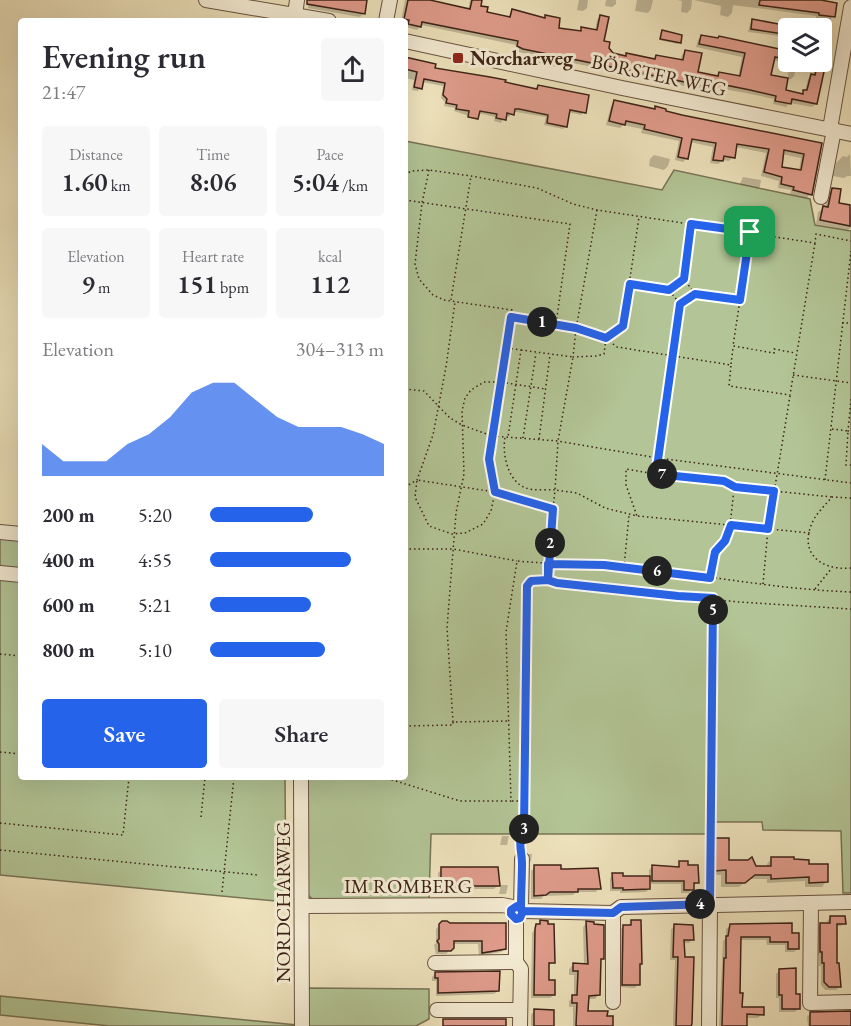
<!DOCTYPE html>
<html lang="en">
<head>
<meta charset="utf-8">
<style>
  body { margin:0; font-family:"EB Garamond",serif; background:#f7f7f7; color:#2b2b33; height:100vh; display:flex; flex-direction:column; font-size:22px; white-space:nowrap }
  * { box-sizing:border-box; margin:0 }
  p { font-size:20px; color:#7c7c81 }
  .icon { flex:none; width:33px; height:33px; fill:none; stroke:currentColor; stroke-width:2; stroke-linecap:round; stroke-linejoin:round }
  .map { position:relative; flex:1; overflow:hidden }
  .drawer { position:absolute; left:18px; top:18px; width:390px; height:762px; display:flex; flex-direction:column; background:#fff; border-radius:6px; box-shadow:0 6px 24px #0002 }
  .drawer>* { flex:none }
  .controls { position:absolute; left:778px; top:18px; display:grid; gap:12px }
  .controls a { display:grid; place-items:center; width:54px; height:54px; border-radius:6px; background:#fff; box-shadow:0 6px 24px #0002; font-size:30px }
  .pin { position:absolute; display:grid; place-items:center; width:51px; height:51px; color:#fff; margin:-26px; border-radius:12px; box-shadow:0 3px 9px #0006 }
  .km { position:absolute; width:30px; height:30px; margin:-15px; border-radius:50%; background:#222; color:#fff; font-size:16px; line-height:30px; text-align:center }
  .round { display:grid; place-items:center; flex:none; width:63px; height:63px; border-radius:6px; background:#f7f7f7 }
  .overview { display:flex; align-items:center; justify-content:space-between; height:102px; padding:0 24px }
  h1 { font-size:33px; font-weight:600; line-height:45px }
  .stats { display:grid; grid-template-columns:repeat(3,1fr); gap:9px; height:102px; padding:6px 24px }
  .stats div { display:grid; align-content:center; border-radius:6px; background:#f7f7f7; text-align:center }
  .stats b { font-size:26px; font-weight:600 }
  .stats small { font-size:16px; font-weight:400 }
  .stats p { font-size:16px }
  .chart { height:168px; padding:12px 24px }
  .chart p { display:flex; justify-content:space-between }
  .chart svg { width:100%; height:108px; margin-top:6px; fill:#2563eb; opacity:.7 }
  .primary-button { display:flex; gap:12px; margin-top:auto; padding:12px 24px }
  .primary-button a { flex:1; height:69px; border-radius:6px; background:#2563eb; color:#fff; font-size:24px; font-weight:600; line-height:69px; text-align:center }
  .primary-button a+a { background:#f7f7f7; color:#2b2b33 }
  ul { padding:0 24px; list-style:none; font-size:20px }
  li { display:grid; grid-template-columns:96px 72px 1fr; align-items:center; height:45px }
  li i { height:15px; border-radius:8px; background:#2563eb }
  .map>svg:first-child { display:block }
  .green { fill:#b3c596; stroke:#787456; stroke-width:1.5 }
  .shadow { fill:#0003; fill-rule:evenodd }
  .building { fill:#e19d8d; stroke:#3c2217; stroke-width:1.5; fill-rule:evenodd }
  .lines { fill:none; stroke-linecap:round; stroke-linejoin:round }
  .minor-casing { stroke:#695241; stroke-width:16 }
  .path { stroke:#3c2217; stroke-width:1.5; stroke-dasharray:1.5 3; stroke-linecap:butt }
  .minor { stroke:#f5edd5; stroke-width:14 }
  .route-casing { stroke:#fff; stroke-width:12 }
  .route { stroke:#2563eb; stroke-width:8 }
  .poi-dot { fill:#8f2418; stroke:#f5edd5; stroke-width:2 }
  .labels { text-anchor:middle; stroke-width:6; stroke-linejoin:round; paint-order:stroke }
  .poi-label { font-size:20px; font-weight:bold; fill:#3c2217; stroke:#f5edd5; text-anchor:start }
  .street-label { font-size:20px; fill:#3c2217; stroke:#f5edd5 }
</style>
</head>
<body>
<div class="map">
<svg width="851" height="1026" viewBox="0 0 851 1026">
  <rect width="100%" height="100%" fill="#efe4be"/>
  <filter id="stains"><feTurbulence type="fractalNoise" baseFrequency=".00333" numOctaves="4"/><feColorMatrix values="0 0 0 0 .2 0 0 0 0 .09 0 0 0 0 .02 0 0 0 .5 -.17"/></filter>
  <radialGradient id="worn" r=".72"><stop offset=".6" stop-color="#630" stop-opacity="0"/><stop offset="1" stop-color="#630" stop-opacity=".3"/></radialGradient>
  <g class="green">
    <polygon points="405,141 662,190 674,170 810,199 815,225 851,231 851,893 843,893 841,831 763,830 762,822 712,822 711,834 431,834 429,899 314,900 309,896 306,888 305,777 405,777"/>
    <polygon points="0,536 21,538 21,777 285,777 286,902 0,875"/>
    <polygon points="307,988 429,989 429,1019 416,1026 307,1026"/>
    <polygon points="0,996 297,1025 297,1026 110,1026 0,1015"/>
  </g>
  <g class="shadow">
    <polygon points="309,0 364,0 364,13 360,17 308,8"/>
    <polygon points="405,0 433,0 432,2 468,10 470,0 480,0 479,7 486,13 508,18 512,10 544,19 546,17 557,29 578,33 582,29 595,31 597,20 600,17 602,42 613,54 625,57 627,55 653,60 657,56 680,61 682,55 685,51 696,73 716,77 720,74 738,77 742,57 696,47 698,40 701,37 783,52 786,41 789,37 789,62 798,62 794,76 791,79 788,79 789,63 773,60 770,76 784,91 801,95 805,91 808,79 813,76 816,62 822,62 822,45 829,45 816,104 812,107 790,103 786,107 773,104 774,99 746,93 723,89 719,93 519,52 515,50 516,45 421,25 417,30 406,27 407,23 401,21"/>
    <polygon points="579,0 588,0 587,8 583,11 577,10"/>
    <polygon points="606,0 616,0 616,4 612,7 605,6"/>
    <polygon points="637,0 653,0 651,9 648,13 635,11"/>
    <polygon points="677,0 692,0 691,9 687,13 681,12 682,1"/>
    <polygon points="694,0 819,0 833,16 830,20 816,18 816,16 733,5 732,13 728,17 720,15 721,6"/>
    <polygon points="752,21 782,34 779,36 748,32 750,24"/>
    <polygon points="662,32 679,42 678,44 659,40"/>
    <polygon points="405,58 433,69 534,90 538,86 584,112 581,115 568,112 566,126 563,129 544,125 546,117 516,112 513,111 509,117 505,116 501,123 494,121 495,117 478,113 476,117 466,115 454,111 455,108 444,106 445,102 441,98 443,86 422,82 418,91 412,90 414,80 405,78"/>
    <path d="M614,102l40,8 2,-2 8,4 157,32 -11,50 -3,4 -17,-4 1,-4 -13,-2 1,-7 -18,-5 5,-23 -31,-6 -2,10 -4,4 -6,-1 -5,4 -8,-1 3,-16 -23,-5 -3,16 -4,4 -8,-2 4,-19 -38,-8 1,-4 -19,-4 -3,3 -14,-3 5,-19zM782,154l19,4 -2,13 -18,-3z"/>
    <polygon points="850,154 851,176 847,176 844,178 833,176 836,163 843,156 847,157"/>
    <polygon points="654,155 670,159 668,166 664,170 649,166 650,159"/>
    <polygon points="743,177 761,180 760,186 759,188 740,184"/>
    <polygon points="832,189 837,204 851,214 851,228 848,230 816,224 818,212 825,208 828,194"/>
    <polygon points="502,836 509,836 507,845 500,845"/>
    <polygon points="716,839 728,862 755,868 767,868 767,864 771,859 808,865 826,882 822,887 805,887 805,881 767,883 767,879 748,879 739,887 721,887 721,875 711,875 711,844"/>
    <polygon points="529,854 532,854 531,862 527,855"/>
    <polygon points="680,863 697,882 689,893 681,893 681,884 649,884 649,889 646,892 620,893 620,891 610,891 610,878 613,875 622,878 649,877 649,870 653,866 676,868"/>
    <polygon points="535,867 560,870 599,888 596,892 576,892 573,895 544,896 541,899 531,899 531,871"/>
    <polygon points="442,869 498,885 494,889 465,889 461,893 438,893 438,873"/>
    <polygon points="501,885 508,885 506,894 499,894"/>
    <polygon points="831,917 844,923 841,926 836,926 836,965 840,965 840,986 836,990 825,990 821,985 821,966 819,966 819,955 817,955 817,928 820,925 827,925 827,921"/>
    <polygon points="632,921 638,984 635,988 620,987 620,930 624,926 628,926"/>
    <polygon points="540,922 553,962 548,966 547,981 554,995 550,998 531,998 532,933"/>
    <polygon points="587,923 603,959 599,962 599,994 595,999 587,999 587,1013 606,1017 612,1026 573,1026 573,1007 569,1007 569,1001 574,997 574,975 569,975 569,969 573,965 584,965 583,927"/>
    <polygon points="440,925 505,948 501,952 479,956 478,944 453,944 453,947 446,954 436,954 434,945 436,943 436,929"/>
    <polygon points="675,926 692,940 689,943 683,943 691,1026 673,1026 675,960 670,960 671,929"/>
    <polygon points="730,926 790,935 798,948 794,952 785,952 785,945 767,945 766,940 740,940 739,995 741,1008 762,1014 758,1018 745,1018 745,1026 719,1026 723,941 726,938 726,929"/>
    <polygon points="780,970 799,1008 795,1012 779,1012 779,998 776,998 776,974"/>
    <polygon points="436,973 498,991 494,994 436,996 436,981 432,981 432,977"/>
    <polygon points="534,1011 552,1026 531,1026 531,1015"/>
    <polygon points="811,1013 851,1013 851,1026 808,1026 807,1017"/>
  </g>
  <g class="building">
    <polygon points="307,0 367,0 365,14 307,4"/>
    <polygon points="408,0 430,0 470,9 472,0 482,0 481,6 488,7 487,12 510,17 512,9 545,18 545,15 560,18 559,28 581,31 581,27 597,30 600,15 609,17 604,41 610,42 609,48 613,53 626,56 626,53 655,59 656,55 683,60 685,50 702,53 698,72 718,76 719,72 740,76 745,53 699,44 701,35 718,38 719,36 789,51 789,60 775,57 771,75 788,78 786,90 803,94 803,90 807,90 811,74 815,75 818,62 822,62 822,43 830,44 817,104 792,99 791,104 775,101 776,96 750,90 725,85 724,90 523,49 517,46 518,41 422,22 421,27 408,24 409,20 404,19"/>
    <polygon points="760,0 821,0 837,3 835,17 819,15 819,13 759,5"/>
    <polygon points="752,19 784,25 783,34 751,29"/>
    <polygon points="662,30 682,35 681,43 660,39"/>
    <polygon points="405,57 436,64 435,68 490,77 506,80 505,82 537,89 538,85 589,95 586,113 570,110 567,127 547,123 548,115 519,109 515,109 514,115 507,113 506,120 496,118 497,114 480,111 478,119 468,117 469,111 456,109 457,105 446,103 447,99 443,95 445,83 424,79 422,89 414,87 417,72 405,69"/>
    <path d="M614,100l41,9v-3l11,3v2l16,4 140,28 -10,52 -19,-5 1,-3 -13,-3 1,-7 -18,-5 5,-23 -32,-5 -2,14 -11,-2 -1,5 -10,-1 3,-17 -24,-4 -4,20 -10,-2 4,-19 -38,-9 1,-4 -19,-4 -1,4 -16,-4zM784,150l20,4 -3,16 -19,-3z"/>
    <polygon points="832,188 841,189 839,203 850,205 850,226 820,220 823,206 828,207"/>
    <polygon points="715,838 729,838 729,860 748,860 752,857 756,866 771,866 771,857 794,857 794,859 809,860 809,864 828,864 828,882 809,883 809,877 771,879 771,875 755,875 745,883 726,883 726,870 715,871"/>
    <polygon points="679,861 688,861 688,865 698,865 699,883 694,883 694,890 684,890 684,881 652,881 652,865 679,867"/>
    <polygon points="534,865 561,865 561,869 567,869 598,868 601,889 578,889 578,892 550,892 546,895 534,896"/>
    <polygon points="441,867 498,867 500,886 466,886 466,890 441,890"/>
    <polygon points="612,873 623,873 623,876 650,876 650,889 623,890 623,888 613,888"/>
    <polygon points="830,916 845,916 846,924 837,924 837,963 839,963 841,987 829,987 824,982 824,963 822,963 822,952 820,952 820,923 830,923"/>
    <polygon points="540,920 548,921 548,924 554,924 555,963 549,963 549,980 555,980 555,995 534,995 535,929 536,924 540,924"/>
    <polygon points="631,920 641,920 642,964 640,964 640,985 622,985 623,925 631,925"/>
    <polygon points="442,921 447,921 450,923 506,923 506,949 482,953 482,941 454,941 454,948 451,951 439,951 439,944 437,941 439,939 439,924"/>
    <polygon points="586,921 594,922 594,924 604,925 604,959 601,959 600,995 589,996 588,1011 608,1011 607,1016 613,1016 613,1026 576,1026 577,1003 572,1003 572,995 577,995 578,971 573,971 573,963 588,964"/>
    <polygon points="792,923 792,933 799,933 799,949 788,949 788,942 770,942 770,937 741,937 740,993 743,993 742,1007 764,1007 764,1015 747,1014 747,1026 722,1026 724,958 726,958 726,936 728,936 730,924"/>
    <polygon points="674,924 693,925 694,940 684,940 685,957 694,957 692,1024 691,1026 676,1026 678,957 673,957"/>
    <polygon points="796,968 796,994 800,994 800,1009 782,1009 782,995 779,995 779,969"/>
    <polygon points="500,971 499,991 438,993 438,978 435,978 435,972"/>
    <polygon points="534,1009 554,1010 554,1026 534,1026"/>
    <polygon points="851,1011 851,1026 810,1026 810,1012"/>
    <rect x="443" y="1019" width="63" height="7"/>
  </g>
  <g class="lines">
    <defs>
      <g id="minor">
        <polyline points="206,0 329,21"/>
        <polyline points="295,15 297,0"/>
        <polyline points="386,21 390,0"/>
        <polyline points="405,41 622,88 851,134"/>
        <polyline points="830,129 851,7"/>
        <polyline points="821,197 834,130"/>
        <polyline points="0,532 21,534"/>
        <polyline points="0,573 21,575"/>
        <polyline points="301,777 302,1026"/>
        <polyline points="811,903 810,1003 851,1002"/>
        <polyline points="303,906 502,905 513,907"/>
        <polyline points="521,907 522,859"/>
        <polyline points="523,911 613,913 621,907 851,902"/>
        <polyline points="613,913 613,1002"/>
        <polyline points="516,919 516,962 521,969 520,1026"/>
        <polyline points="435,963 516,962"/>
        <polyline points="437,1010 520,1010"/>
        <polyline points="709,1026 710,904"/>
      </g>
    </defs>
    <use href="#minor" class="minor-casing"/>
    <g class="path">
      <polyline points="429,170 422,203 415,264 419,279 433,295 444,300 512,310 489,459 495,492 417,480 415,497 429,526 452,534 465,533 483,524 491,511 495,492 553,509 548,580"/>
      <polyline points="405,175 411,171 429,170 471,176 537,188 573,204 597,210 815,243 816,234 851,241"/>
      <path d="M405,200l165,24 -14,100c22,5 43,8 61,23l114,18 -2,21 61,9 25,-152"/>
      <polyline points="597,210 576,329 573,357 596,356 604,354 606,338 623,326 639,217"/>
      <polyline points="691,224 684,279 695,294 740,300 733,346 774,353 774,349 795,353"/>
      <polyline points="670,289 683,280"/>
      <polyline points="740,299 750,233"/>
      <polyline points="451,300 471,176"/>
      <polyline points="681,303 695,294"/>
      <polyline points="512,317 555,324"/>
      <polyline points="842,323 851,323"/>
      <polyline points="507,348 521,350 508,437"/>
      <polyline points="521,350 573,357 558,441 555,490 577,493 605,508 637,516 626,485 626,469 656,474 680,304 669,290 630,284"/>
      <polyline points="731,364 733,348"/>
      <polyline points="793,375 851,383"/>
      <polyline points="405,389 424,391 450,418 462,425 492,436 558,441 658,458 851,483"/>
      <polyline points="851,399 848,431 851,431"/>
      <polyline points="832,429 848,431 846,465 851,465"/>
      <path d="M505,438c-3,16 3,44 21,50 8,3 20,1 29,2l-2,19"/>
      <polyline points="523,438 536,353"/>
      <polyline points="539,439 550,355"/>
      <polyline points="657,474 724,481 735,487 832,497"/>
      <polyline points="825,480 851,251"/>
      <polyline points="405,487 417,480 433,435 446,367 455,302"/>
      <path d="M851,498l-19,-1c-6,7 -13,14 -18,22 -17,32 5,52 37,49"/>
      <polyline points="638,516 810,533"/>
      <polyline points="405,549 453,549 517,561"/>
      <polyline points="624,567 629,515"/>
      <polyline points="710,577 715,552 729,535 734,489"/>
      <polyline points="763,584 768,529 790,396"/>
      <polyline points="815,589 831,569"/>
      <polyline points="0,654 21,656"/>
      <polyline points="453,722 447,628 456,513 464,474 462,411 465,398 471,390 484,382 500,382 546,389"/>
      <polyline points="405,726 453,725 453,722 509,721"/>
      <polyline points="0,752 21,754"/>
      <path d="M383,777l77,24h51l-5,-169 11,-71c30,3 58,2 87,4 83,6 164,24 247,27"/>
      <polyline points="512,801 518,801 524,805"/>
      <polyline points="201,817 205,777"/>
      <polyline points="0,823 123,835 129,777"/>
      <polyline points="519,847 520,836 524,830 527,591 527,586 531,581 548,580 557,583 739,602 851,609"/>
      <polyline points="0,850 258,875"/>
      <polyline points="710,891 713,599"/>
      <polyline points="222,892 234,777"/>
    </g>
    <use href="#minor" class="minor"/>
  </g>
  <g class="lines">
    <defs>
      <path id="route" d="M750,232l-59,-8 -7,55 -15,11 -39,-6 -7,42 -17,12 -30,-10 -65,-11 -22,142 6,33 58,17 -5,71 -17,1 -4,5 -3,244c-7,12 -2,21 -2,33 0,15 -1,30 -1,45l2,3 -3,7 -4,1 -5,-5v-4l6,-4 6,5 90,2 8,-6 89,-3 3,-306 -35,-2 -121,-13 -9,-3v-16l56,1 106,13 5,-26 10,-11 6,-16 37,4 6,-38 -39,-4 -11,-6 -68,-7 24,-170 15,-10 45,6 10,-68"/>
    </defs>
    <use href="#route" class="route-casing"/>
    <use href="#route" class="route"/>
  </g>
  <rect class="poi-dot" x="452" y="52" width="12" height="12" rx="3"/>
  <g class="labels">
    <g class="poi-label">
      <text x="470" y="65">Norcharweg</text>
    </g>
    <g class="street-label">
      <text transform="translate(659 75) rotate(12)" y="7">BÖRSTER WEG</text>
      <text x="408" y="893">IM ROMBERG</text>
      <text transform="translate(283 902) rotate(-90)" y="7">NORDCHARWEG</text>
    </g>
  </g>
  <rect width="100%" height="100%" filter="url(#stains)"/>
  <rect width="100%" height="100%" fill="url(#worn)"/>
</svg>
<div class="controls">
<a><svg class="icon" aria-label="layers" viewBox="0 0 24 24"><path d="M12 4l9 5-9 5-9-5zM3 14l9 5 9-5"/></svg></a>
</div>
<div class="pin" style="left:750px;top:232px;background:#1e9e55"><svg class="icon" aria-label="arrive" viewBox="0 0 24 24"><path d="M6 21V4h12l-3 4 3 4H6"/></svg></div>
<b class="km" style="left:542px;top:322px">1</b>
<b class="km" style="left:550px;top:543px">2</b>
<b class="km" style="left:524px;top:829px">3</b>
<b class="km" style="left:700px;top:904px">4</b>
<b class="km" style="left:713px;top:610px">5</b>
<b class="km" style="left:657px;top:571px">6</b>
<b class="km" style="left:662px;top:474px">7</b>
<section class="drawer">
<div class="overview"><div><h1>Evening run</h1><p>21:47</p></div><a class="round"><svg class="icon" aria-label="share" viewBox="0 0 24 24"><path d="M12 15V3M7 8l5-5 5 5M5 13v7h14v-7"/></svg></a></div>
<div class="stats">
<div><p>Distance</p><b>1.60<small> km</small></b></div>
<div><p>Time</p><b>8:06</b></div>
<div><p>Pace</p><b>5:04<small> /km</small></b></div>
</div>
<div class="stats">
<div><p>Elevation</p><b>9<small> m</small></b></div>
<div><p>Heart rate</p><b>151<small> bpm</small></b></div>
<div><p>kcal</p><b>112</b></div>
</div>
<div class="chart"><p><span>Elevation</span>304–313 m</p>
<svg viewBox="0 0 160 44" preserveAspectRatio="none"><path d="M0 44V31L10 38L20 38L30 38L40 31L50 27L60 20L70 10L80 6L90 6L100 13L110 20L120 24L130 24L140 24L150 27L160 31V44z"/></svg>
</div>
<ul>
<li><b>200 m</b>5:20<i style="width:59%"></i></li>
<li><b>400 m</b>4:55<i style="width:81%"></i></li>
<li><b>600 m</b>5:21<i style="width:58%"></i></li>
<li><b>800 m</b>5:10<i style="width:66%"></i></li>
</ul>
<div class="primary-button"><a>Save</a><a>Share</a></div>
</section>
</div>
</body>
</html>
